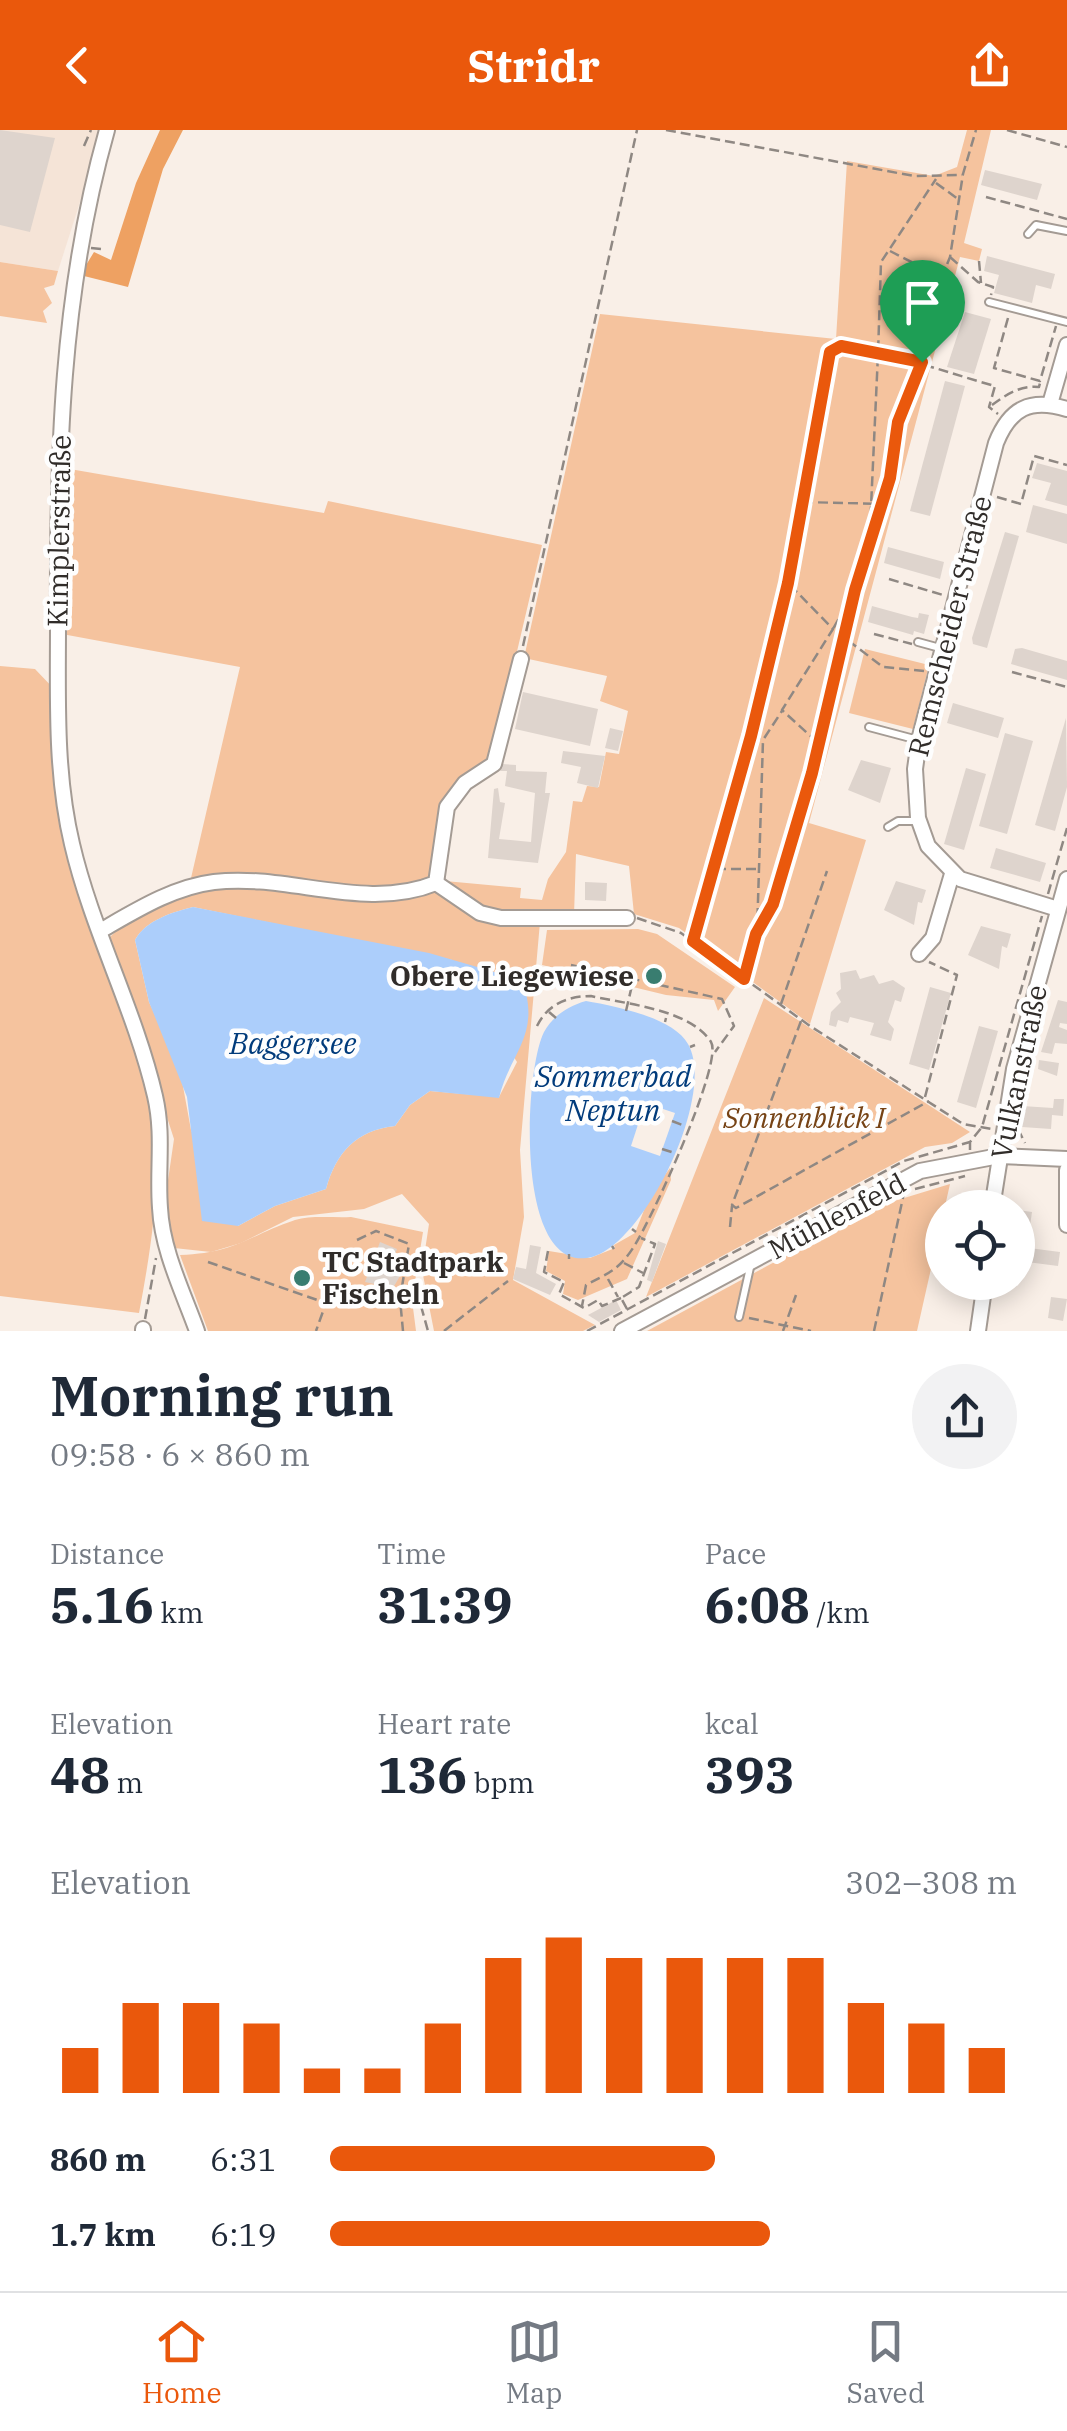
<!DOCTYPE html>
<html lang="en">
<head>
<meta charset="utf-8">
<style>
  body { margin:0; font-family:"IBM Plex Serif",serif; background:#f2f2f3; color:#1f2937; height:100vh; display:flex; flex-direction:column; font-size:38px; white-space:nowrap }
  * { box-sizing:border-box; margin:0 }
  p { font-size:32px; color:#747a83 }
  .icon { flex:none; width:55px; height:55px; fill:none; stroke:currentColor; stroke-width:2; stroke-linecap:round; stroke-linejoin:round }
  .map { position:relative; height:1201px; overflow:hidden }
  .side { display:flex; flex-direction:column; background:#fff; flex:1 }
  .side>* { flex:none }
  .tools { position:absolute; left:925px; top:1060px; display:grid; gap:20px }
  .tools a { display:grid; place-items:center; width:110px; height:110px; border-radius:50%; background:#fff; box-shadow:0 5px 25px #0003; font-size:50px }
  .pin { position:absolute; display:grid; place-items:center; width:85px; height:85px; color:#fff; margin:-102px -42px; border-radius:50% 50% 50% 0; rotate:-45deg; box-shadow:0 0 10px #0007 }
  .pin .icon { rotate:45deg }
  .round { display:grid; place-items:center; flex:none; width:105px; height:105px; border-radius:52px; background:#f2f2f3 }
  .headline { display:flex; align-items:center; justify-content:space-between; height:170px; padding:0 50px }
  h1 { font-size:55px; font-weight:800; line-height:75px }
  .figures { display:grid; grid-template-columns:repeat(3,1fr); gap:15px; height:170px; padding:10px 50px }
  .figures div { display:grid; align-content:center }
  .figures b { font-size:50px; font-weight:800 }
  .figures small { font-size:28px; font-weight:400 }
  .figures p { font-size:28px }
  .chart { height:280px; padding:20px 50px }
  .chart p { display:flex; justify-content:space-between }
  .chart svg { width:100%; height:180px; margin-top:10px; stroke:#ea580c; stroke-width:6 }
  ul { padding:0 50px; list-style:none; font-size:32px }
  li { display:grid; grid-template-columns:160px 120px 1fr; align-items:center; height:75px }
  li i { height:25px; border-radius:12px; background:#ea580c }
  header { display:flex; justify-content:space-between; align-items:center; height:130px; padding:0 50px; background:#ea580c; color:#fff; font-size:45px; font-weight:800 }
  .dock { display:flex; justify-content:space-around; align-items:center; height:140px; border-top:2px solid #e0e1e3; background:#fff; font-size:28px; color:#747a83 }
  .dock a { display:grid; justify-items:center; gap:5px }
  .dock .on { color:#ea580c }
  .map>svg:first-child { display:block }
  .built { fill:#f5e4d7 }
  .green { fill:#f5c39e; fill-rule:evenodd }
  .forest { fill:#eea162 }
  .water { fill:#accefb }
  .pier { fill:#f9efe7 }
  .building { fill:#ded4cd }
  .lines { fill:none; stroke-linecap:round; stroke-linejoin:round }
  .lane-casing { stroke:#a49b94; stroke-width:10 }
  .street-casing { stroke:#a49b94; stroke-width:18 }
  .path { stroke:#8f8883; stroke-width:2.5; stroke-dasharray:10 5; stroke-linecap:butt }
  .lane { stroke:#fff; stroke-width:6 }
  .street { stroke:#fff; stroke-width:14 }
  .route-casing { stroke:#fff; stroke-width:20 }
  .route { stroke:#ea580c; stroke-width:12 }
  .poi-dot { fill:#397d70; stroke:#fefefe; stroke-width:4 }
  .labels { text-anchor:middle; stroke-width:9; stroke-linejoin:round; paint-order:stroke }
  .street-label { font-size:28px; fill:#302c29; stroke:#fefefe }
  .poi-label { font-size:28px; font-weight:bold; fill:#302c29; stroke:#fefefe; text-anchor:end }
  .park-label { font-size:28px; font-style:italic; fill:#764315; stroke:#fefefe }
  .water-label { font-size:30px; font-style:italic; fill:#013b7b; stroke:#fefefe }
</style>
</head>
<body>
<header><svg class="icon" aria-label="back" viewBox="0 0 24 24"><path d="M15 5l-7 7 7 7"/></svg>Stridr<svg class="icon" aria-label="share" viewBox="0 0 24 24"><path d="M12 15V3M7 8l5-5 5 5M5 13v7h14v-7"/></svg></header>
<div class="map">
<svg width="1067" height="1201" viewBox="0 0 1067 1201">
  <rect width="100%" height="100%" fill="#f9efe7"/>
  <polygon class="built" points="0,0 103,0 58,141 0,132"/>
  <g class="green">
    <polygon points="967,0 991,0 964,113 982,119 979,131 960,127 809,693 866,710 810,894 679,798 634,784 629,736 576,724 574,785 482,780 445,751 521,758 520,768 542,770 548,749 566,722 573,671 582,672 587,656 599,657 606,622 619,624 628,581 600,571 607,546 524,528 600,184 836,209 847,31 934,46 957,37"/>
    <polygon points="0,132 58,141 54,155 44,158 52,173 43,181 47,193 0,186"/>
    <polygon points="64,338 324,383 328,371 542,415 491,632 463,651 427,753 407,761 194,753 191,748 240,537 62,504"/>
    <polygon points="865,519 929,535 913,599 849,583"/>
    <path d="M0,536l35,3 20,21 2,92 93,318c14,70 2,144 -11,213l-139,-17z"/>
    <path d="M212,755l226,5 24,18 78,14 -20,228 4,67 -11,63 82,45 -12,6h-149l-12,-61 7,-46 -27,-30 -38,15 -71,8 -52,26 -30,9 -37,-4 -10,-40 10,-69 -65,-201 24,-24zM193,777l259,53 65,102 -18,35 -69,-6 -20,14 -15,21c-39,4 -59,27 -69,63l-51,17 -37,20 -47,-96 -11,-60 -31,-68 -14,-62c11,-20 38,-28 58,-33z"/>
    <polygon points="638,799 657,804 735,857 718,881 714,870 666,865 542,835 547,800"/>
    <polygon points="764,868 970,1002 952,1013 925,1017 646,1167"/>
    <polygon points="670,1038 671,1050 627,1149 578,1170 563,1164 565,1151 546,1141 549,1121 567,1124 569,1129 572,1124 590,1128 615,1118 614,1115 635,1103 650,1065"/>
    <polygon points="950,1054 917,1201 647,1201 878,1076"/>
    <path d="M351,1087l72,15 -11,68 4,31h-208l-28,-76c55,-2 68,-19 115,-35 16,-5 39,-2 56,-3z"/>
  </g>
  <polygon class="forest" points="160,0 183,0 163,39 128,157 80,145 94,122 111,130 136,53"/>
  <g class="water">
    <path d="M193,777l236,46 93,27c20,55 -12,72 -23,118l-69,-7 -20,14 -15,21c-39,4 -59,27 -69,63l-51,17 -37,20 -36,-5 -15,-124 -38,-95 -14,-62c11,-20 38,-28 58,-33z"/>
    <path d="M586,871c28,5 87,16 102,43 29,50 -43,199 -96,213 -78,20 -68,-186 -48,-225 9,-16 24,-26 42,-31z"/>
  </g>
  <polygon class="pier" points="645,973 675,983 660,1026 631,1016"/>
  <g class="building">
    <polygon points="0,0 55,8 30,102 0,95"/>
    <polygon points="985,40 1042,54 1037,70 981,55"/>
    <polygon points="987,126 1055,144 1051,159 1036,155 1032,173 994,163 999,145 984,141"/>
    <polygon points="965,182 991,189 974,244 947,237"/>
    <polygon points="945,251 965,256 930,386 910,381"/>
    <polygon points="1037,333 1067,341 1067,376 1045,370 1051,353 1032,348"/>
    <polygon points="1033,375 1067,384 1067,414 1026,402"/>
    <polygon points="1005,402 1019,406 987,518 973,514 972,508"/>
    <polygon points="888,417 944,432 940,449 884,433"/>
    <polygon points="872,476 912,487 918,488 919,483 929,485 924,504 914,501 913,505 868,492"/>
    <polygon points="1022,518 1067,531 1067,550 1011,534 1015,519"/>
    <polygon points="523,562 598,579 590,616 515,599"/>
    <polygon points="953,573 1004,588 998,608 947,593"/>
    <polygon points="1066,588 1067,657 1055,701 1035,695"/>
    <polygon points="610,598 623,601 618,621 605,618"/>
    <polygon points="1005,603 1033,611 1007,704 979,696"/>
    <polygon points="563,621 605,626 598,658 577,653 581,637 561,633"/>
    <polygon points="861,630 891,638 880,673 848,660"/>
    <polygon points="502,634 516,635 516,641 547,642 545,663 550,663 538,733 488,728 494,659 498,658 500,672 505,673 499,709 531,712 535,663 505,656 507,641 500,641"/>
    <polygon points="966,638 986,644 964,720 944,714"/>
    <polygon points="996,718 1046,733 1040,752 990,738"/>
    <polygon points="896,751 926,760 922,773 918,772 914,795 884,780"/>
    <polygon points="585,752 607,753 606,771 585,770"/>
    <polygon points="981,796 1011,804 1007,818 1002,816 999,839 968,825"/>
    <polygon points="856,840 860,849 874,845 879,854 893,850 905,858 901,872 895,870 888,892 894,899 891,911 870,905 874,893 850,887 848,893 838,890 836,897 829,895 831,882 841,872 836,863 841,859 840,843"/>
    <polygon points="930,857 951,863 929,940 909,934"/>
    <polygon points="1058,870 1067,872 1067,894 1060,893 1059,897 1067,900 1067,914 1055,913 1052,924 1041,922"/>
    <polygon points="979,896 998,901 976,978 957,972"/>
    <polygon points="1039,930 1059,933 1057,946 1038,939"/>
    <polygon points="1054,969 1064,969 1063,986 1052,985 1051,999 1022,997 1022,976 1053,978"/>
    <polygon points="1018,1080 1032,1082 1029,1103 1018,1101"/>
    <polygon points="658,1111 666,1114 652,1152 647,1150"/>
    <polygon points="380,1112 397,1119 393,1129 407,1134 393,1158 365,1152"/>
    <polygon points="530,1115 541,1117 536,1143 556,1154 550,1165 513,1149 516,1137 526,1139"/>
    <polygon points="1029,1118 1060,1122 1058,1136 1027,1132"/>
    <polygon points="1051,1167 1067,1169 1063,1191 1048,1188"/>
    <polygon points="616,1170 621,1180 599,1192 588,1185"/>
  </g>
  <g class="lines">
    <defs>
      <g id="lane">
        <polyline points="1028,104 1036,95 1067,101"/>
        <polyline points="989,172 1067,192"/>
        <polyline points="918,512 940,518"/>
        <polyline points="869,597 918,610"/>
        <polyline points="888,697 898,691 918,691"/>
        <polyline points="739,1187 751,1133"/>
      </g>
      <g id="street">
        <path d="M107,0c-46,162 -50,328 -49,495 0,73 -3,148 14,219 20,86 63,166 83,252 9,39 2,73 5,112 2,42 23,84 37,123"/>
        <polyline points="1050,274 1067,215"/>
        <polyline points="436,753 480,783 501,788 627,788"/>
        <path d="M1058,779l-98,-30 -32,-33 -10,-28 -3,-49 4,-29 77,-297c14,-35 34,-45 71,-34"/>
        <path d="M100,801c35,-20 73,-44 114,-49 74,-9 151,30 222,1l11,-76 18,-24 29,-19 27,-105"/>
        <polyline points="919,824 933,808 952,744"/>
        <polyline points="1067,1040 1067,1095"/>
        <polyline points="992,1078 1014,939 1067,749"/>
        <polyline points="143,1201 143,1199"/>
        <polyline points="622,1201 920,1041 999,1026 1067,1029"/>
        <polyline points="978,1201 985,1152"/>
      </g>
    </defs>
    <use href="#lane" class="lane-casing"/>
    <use href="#street" class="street-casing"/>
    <g class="path">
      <polyline points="666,0 914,46 962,45"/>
      <polyline points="1007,0 1067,17"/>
      <polyline points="84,16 91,0"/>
      <polyline points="936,53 958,69"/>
      <polyline points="986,67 1067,89"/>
      <polyline points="91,118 102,119"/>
      <polyline points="890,121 941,147"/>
      <polyline points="950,127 978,152 993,157 991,165"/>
      <polyline points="979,131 981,153"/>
      <polyline points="1008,188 994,238 1040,251 1056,196"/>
      <path d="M992,275c14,-10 28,-20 47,-18l1,-4"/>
      <polyline points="997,367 1021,374 1034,326 1067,335"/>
      <polyline points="803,372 883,374 898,292 922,232 929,179 950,127 963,44 976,0"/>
      <polyline points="874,396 882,376"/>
      <polyline points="889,449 943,465"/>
      <polyline points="790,455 833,499 782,580 816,611"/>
      <polyline points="874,504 912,514"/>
      <polyline points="523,516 637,0"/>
      <path d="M924,541l-41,-4 -50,-38 22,-39 14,-39 9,-197c40,7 77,21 117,32l-6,21 9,7"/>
      <polyline points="1012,542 1067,557"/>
      <polyline points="751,606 763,610 782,581"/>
      <polyline points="716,739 758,739"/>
      <polyline points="1048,764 1067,698"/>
      <polyline points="637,788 681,803 810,896 963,994 992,999"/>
      <polyline points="757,803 763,610"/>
      <polyline points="693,811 716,739 788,453 830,222 837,216 878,224 881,132 936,49"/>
      <polyline points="571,835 722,869 734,896 715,922"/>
      <polyline points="745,848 757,804 773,774 816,630 817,612 854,463"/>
      <polyline points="781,874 827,741"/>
      <polyline points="626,881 633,851"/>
      <polyline points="549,882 556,888"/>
      <polyline points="801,891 732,1075 736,1078 929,971"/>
      <polyline points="665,892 666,888"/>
      <path d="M537,896c10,-21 30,-30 54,-30 34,8 99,13 120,46 13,20 -61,181 -78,206 -15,23 -25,25 -47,37l-4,21"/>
      <polyline points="690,917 695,915"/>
      <polyline points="925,967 957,845 929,832"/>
      <polyline points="672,991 685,996"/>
      <polyline points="1018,999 1025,1013"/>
      <polyline points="662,1019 675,1023"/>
      <polyline points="970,1020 970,1012 982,997 1042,786"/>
      <polyline points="915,1059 965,1046"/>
      <polyline points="730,1097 732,1076"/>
      <polyline points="632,1099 636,1102"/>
      <polyline points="357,1110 376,1101 409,1114 400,1169 403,1201"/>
      <polyline points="612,1116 614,1119"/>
      <polyline points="548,1121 544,1142 564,1152 559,1164 584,1178 598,1170 602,1176 621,1168"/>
      <polyline points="569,1129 569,1124"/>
      <polyline points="208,1132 326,1173 316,1201"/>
      <polyline points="624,1133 643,1143"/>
      <polyline points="608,1149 618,1167"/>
      <polyline points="421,1176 428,1201"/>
      <polyline points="627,1179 621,1168 639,1157 655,1114 641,1108"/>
      <polyline points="749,1188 811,1201"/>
      <polyline points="145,1189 156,1128"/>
      <polyline points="444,1201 508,1151"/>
      <polyline points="587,1201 904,1031 970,1012"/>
      <polyline points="783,1201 796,1165"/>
      <polyline points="874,1201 904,1063"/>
    </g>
    <use href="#lane" class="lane"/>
    <use href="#street" class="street"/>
  </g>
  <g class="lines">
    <defs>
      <polygon id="route" points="841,216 922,232 898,292 890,348 855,460 812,643 773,774 756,804 744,849 693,811 751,606 788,453 830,222"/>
    </defs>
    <use href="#route" class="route-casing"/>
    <use href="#route" class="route"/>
  </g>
  <g class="poi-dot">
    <circle cx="654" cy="846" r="10"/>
    <circle cx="302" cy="1148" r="10"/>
  </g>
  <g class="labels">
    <g class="street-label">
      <text transform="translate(59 401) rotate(-89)" y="10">Kimplerstraße</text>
      <text transform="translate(950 496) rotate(-76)" y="10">Remscheider Straße</text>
      <text transform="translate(1019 942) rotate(-78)" y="10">Vulkanstraße</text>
      <text transform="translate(837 1086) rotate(-28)" y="10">Mühlenfeld</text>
    </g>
    <g class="poi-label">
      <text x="634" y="856">Obere Liegewiese</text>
      <text x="322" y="1142" text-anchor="start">TC Stadtpark<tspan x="322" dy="32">Fischeln</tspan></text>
    </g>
    <g class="park-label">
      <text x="804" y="998">Sonnenblick I</text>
    </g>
    <g class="water-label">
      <text x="293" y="924">Baggersee</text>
      <text x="613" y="957">Sommerbad<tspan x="613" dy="34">Neptun</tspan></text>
    </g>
  </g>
</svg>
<div class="tools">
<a><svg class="icon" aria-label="locate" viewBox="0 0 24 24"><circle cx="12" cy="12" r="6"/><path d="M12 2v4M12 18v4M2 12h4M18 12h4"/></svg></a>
</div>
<div class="pin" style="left:922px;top:232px;background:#1e9e55"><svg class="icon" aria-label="arrive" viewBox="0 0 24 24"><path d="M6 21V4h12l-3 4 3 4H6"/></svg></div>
</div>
<section class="side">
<div class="headline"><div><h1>Morning run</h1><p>09:58 · 6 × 860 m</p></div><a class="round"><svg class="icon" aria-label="share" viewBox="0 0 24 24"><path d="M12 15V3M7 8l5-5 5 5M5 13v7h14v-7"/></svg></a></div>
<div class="figures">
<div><p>Distance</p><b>5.16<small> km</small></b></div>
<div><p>Time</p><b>31:39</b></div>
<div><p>Pace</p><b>6:08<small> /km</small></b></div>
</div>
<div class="figures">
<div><p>Elevation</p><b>48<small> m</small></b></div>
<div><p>Heart rate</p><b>136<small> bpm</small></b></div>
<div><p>kcal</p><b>393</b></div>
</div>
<div class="chart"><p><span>Elevation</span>302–308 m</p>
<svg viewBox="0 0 160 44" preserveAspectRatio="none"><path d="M5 44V33M15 44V22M25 44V22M35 44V27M45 44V38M55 44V38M65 44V27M75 44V11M85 44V6M95 44V11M105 44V11M115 44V11M125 44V11M135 44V22M145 44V27M155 44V33"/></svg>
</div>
<ul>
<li><b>860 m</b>6:31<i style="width:56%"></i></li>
<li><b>1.7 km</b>6:19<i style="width:64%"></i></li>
</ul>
</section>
<nav class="dock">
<a class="on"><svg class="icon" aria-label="home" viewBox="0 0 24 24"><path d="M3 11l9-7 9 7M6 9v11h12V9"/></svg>Home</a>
<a><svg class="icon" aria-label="map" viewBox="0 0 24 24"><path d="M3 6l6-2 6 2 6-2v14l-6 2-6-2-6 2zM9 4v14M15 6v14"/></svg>Map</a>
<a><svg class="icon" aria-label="saved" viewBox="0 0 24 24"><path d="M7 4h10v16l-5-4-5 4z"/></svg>Saved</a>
</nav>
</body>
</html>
